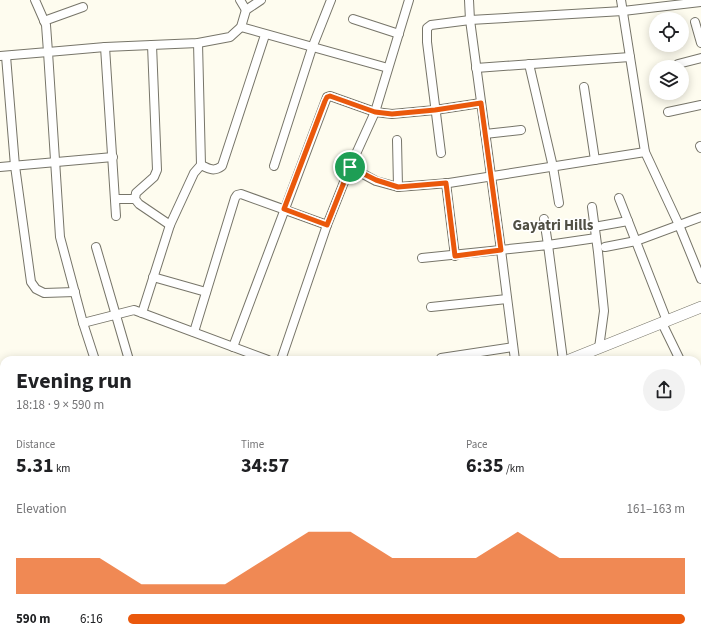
<!DOCTYPE html>
<html lang="en">
<head>
<meta charset="utf-8">
<style>
  body { margin:0; font-family:"Source Sans 3",sans-serif; background:#f2f2f2; color:#202124; height:100vh; display:flex; flex-direction:column; font-size:15px; white-space:nowrap }
  * { box-sizing:border-box; margin:0 }
  p { font-size:13px; color:#757577 }
  .icon { flex:none; width:22px; height:22px; fill:none; stroke:currentColor; stroke-width:2; stroke-linecap:round; stroke-linejoin:round }
  .map { position:relative; flex:1; overflow:hidden }
  .details { position:absolute; left:0px; top:356px; width:701px; height:286px; display:flex; flex-direction:column; background:#fff; border-radius:12px 12px 0 0; box-shadow:0 2px 10px #0003 }
  .details>* { flex:none }
  .controls { position:absolute; left:649px; top:12px; display:grid; gap:8px }
  .controls a { display:grid; place-items:center; width:40px; height:40px; border-radius:50%; background:#fff; box-shadow:0 2px 10px #0003; font-size:20px }
  .pin { position:absolute; display:grid; place-items:center; width:34px; height:34px; color:#fff; margin:-17px; border:2px solid #fff; border-radius:50%; box-shadow:0 1px 4px #0007 }
  .round { display:grid; place-items:center; flex:none; width:42px; height:42px; border-radius:21px; background:#f2f2f2 }
  .head { display:flex; align-items:center; justify-content:space-between; height:68px; padding:0 16px }
  h1 { font-size:22px; font-weight:700; line-height:30px }
  .stats { display:grid; grid-template-columns:repeat(3,1fr); gap:6px; height:68px; padding:4px 16px }
  .stats div { display:grid; align-content:center }
  .stats b { font-size:20px; font-weight:700 }
  .stats small { font-size:11px; font-weight:400 }
  .stats p { font-size:11px }
  .chart { height:112px; padding:8px 16px }
  .chart p { display:flex; justify-content:space-between }
  .chart svg { width:100%; height:72px; margin-top:4px; fill:#ea580c; opacity:.7 }
  ul { padding:0 16px; list-style:none; font-size:13px }
  li { display:grid; grid-template-columns:64px 48px 1fr; align-items:center; height:30px }
  li i { height:10px; border-radius:5px; background:#ea580c }
  .map>svg:first-child { display:block }
  .green { fill:#d8eacf }
  .lines { fill:none; stroke-linecap:round; stroke-linejoin:round }
  .street-casing { stroke:#777569; stroke-width:10 }
  .secondary-casing { stroke:#777569; stroke-width:12 }
  .street { stroke:#fff; stroke-width:8 }
  .secondary { stroke:#fff; stroke-width:11 }
  .route-casing { stroke:#fff; stroke-width:8 }
  .route { stroke:#ea580c; stroke-width:5 }
  .labels { text-anchor:middle; stroke-width:3; stroke-linejoin:round; paint-order:stroke }
  .neighbourhood-label { font-size:15px; font-weight:bold; fill:#504f44; stroke:#fff }
</style>
</head>
<body>
<div class="map">
<svg width="701" height="642" viewBox="0 0 701 642">
  <rect width="100%" height="100%" fill="#fefcef"/>
  <polygon class="green" points="192,638 307,638 307,642 190,642"/>
  <g class="lines">
    <defs>
      <g id="street">
        <polyline points="240,0 246,10"/>
        <polyline points="469,0 470,20 501,250 515,360"/>
        <polyline points="621,0 645,152 679,225 701,279"/>
        <polyline points="353,19 399,34"/>
        <polyline points="44,21 83,7"/>
        <polyline points="695,22 701,43"/>
        <polyline points="241,27 388,68"/>
        <polyline points="152,45 157,170 154,177 136,193 135,199 139,204 170,225"/>
        <polyline points="105,47 116,216"/>
        <polyline points="0,56 48,52 46,25 35,0"/>
        <polyline points="6,56 15,166 31,282 36,289 44,293 75,292"/>
        <polyline points="529,64 553,167 559,203"/>
        <polyline points="678,64 701,58"/>
        <polyline points="476,68 630,57"/>
        <polyline points="584,87 595,160"/>
        <polyline points="668,112 701,105"/>
        <polyline points="485,134 521,130"/>
        <polyline points="397,140 398,187"/>
        <polyline points="700,146 701,148"/>
        <polyline points="441,153 427,42 427,28 431,25 470,20 623,11 701,2"/>
        <path d="M201,165c8,4 13,7 21,1l43,-131"/>
        <polyline points="274,166 312,48 331,0"/>
        <polyline points="0,167 113,157"/>
        <polyline points="350,167 376,181 398,187 449,183 645,152"/>
        <polyline points="446,183 455,256"/>
        <polyline points="619,198 667,321"/>
        <polyline points="116,199 135,199"/>
        <polyline points="592,207 598,252 604,311 599,348"/>
        <polyline points="544,219 548,245 596,238"/>
        <polyline points="594,227 628,221"/>
        <polyline points="96,247 129,360"/>
        <polyline points="605,247 636,241 701,217"/>
        <polyline points="422,258 548,245 563,360"/>
        <polyline points="153,277 206,292"/>
        <polyline points="431,307 507,299"/>
        <polyline points="142,313 170,225 194,173 201,165 198,43"/>
        <polyline points="83,323 134,310 268,360"/>
        <polyline points="662,323 680,360"/>
        <polyline points="194,332 235,198 237,195 241,194 327,225"/>
        <polyline points="233,347 327,97 330,96 375,112 392,114 435,110 481,103"/>
        <polyline points="441,358 513,347"/>
        <polyline points="95,360 83,323 60,237 48,52 105,47 198,43 230,37 241,27 246,10 261,0"/>
        <polyline points="281,360 327,225 350,167 375,112 409,0"/>
        <polyline points="697,394 701,403"/>
        <polyline points="301,638 301,642"/>
        <polyline points="405,638 407,642"/>
        <polyline points="470,638 471,642"/>
        <polyline points="525,638 527,642"/>
        <polyline points="376,641 384,638"/>
      </g>
      <g id="secondary">
        <polyline points="569,360 701,307"/>
        <polyline points="0,573 4,572"/>
      </g>
    </defs>
    <use href="#street" class="street-casing"/>
    <use href="#secondary" class="secondary-casing"/>
    <use href="#street" class="street"/>
    <use href="#secondary" class="secondary"/>
  </g>
  <g class="lines">
    <defs>
      <polygon id="route" points="330,96 375,112 392,114 435,110 481,103 501,250 455,256 446,183 398,187 376,180 350,167 327,225 284,209 325,101 327,97"/>
    </defs>
    <use href="#route" class="route-casing"/>
    <use href="#route" class="route"/>
  </g>
  <g class="labels">
    <g class="neighbourhood-label">
      <text x="553" y="230">Gayatri Hills</text>
    </g>
  </g>
</svg>
<div class="controls">
<a><svg class="icon" aria-label="locate" viewBox="0 0 24 24"><circle cx="12" cy="12" r="6"/><path d="M12 2v4M12 18v4M2 12h4M18 12h4"/></svg></a>
<a><svg class="icon" aria-label="layers" viewBox="0 0 24 24"><path d="M12 4l9 5-9 5-9-5zM3 14l9 5 9-5"/></svg></a>
</div>
<div class="pin" style="left:350px;top:167px;background:#1e9e55"><svg class="icon" aria-label="arrive" viewBox="0 0 24 24"><path d="M6 21V4h12l-3 4 3 4H6"/></svg></div>
<section class="details">
<div class="head"><div><h1>Evening run</h1><p>18:18 · 9 × 590 m</p></div><a class="round"><svg class="icon" aria-label="share" viewBox="0 0 24 24"><path d="M12 15V3M7 8l5-5 5 5M5 13v7h14v-7"/></svg></a></div>
<div class="stats">
<div><p>Distance</p><b>5.31<small> km</small></b></div>
<div><p>Time</p><b>34:57</b></div>
<div><p>Pace</p><b>6:35<small> /km</small></b></div>
</div>
<div class="chart"><p><span>Elevation</span>161–163 m</p>
<svg viewBox="0 0 160 44" preserveAspectRatio="none"><path d="M0 44V22L10 22L20 22L30 38L40 38L50 38L60 22L70 6L80 6L90 22L100 22L110 22L120 6L130 22L140 22L150 22L160 22V44z"/></svg>
</div>
<ul>
<li><b>590 m</b>6:16<i style="width:100%"></i></li>
</ul>
</section>
</div>
</body>
</html>
